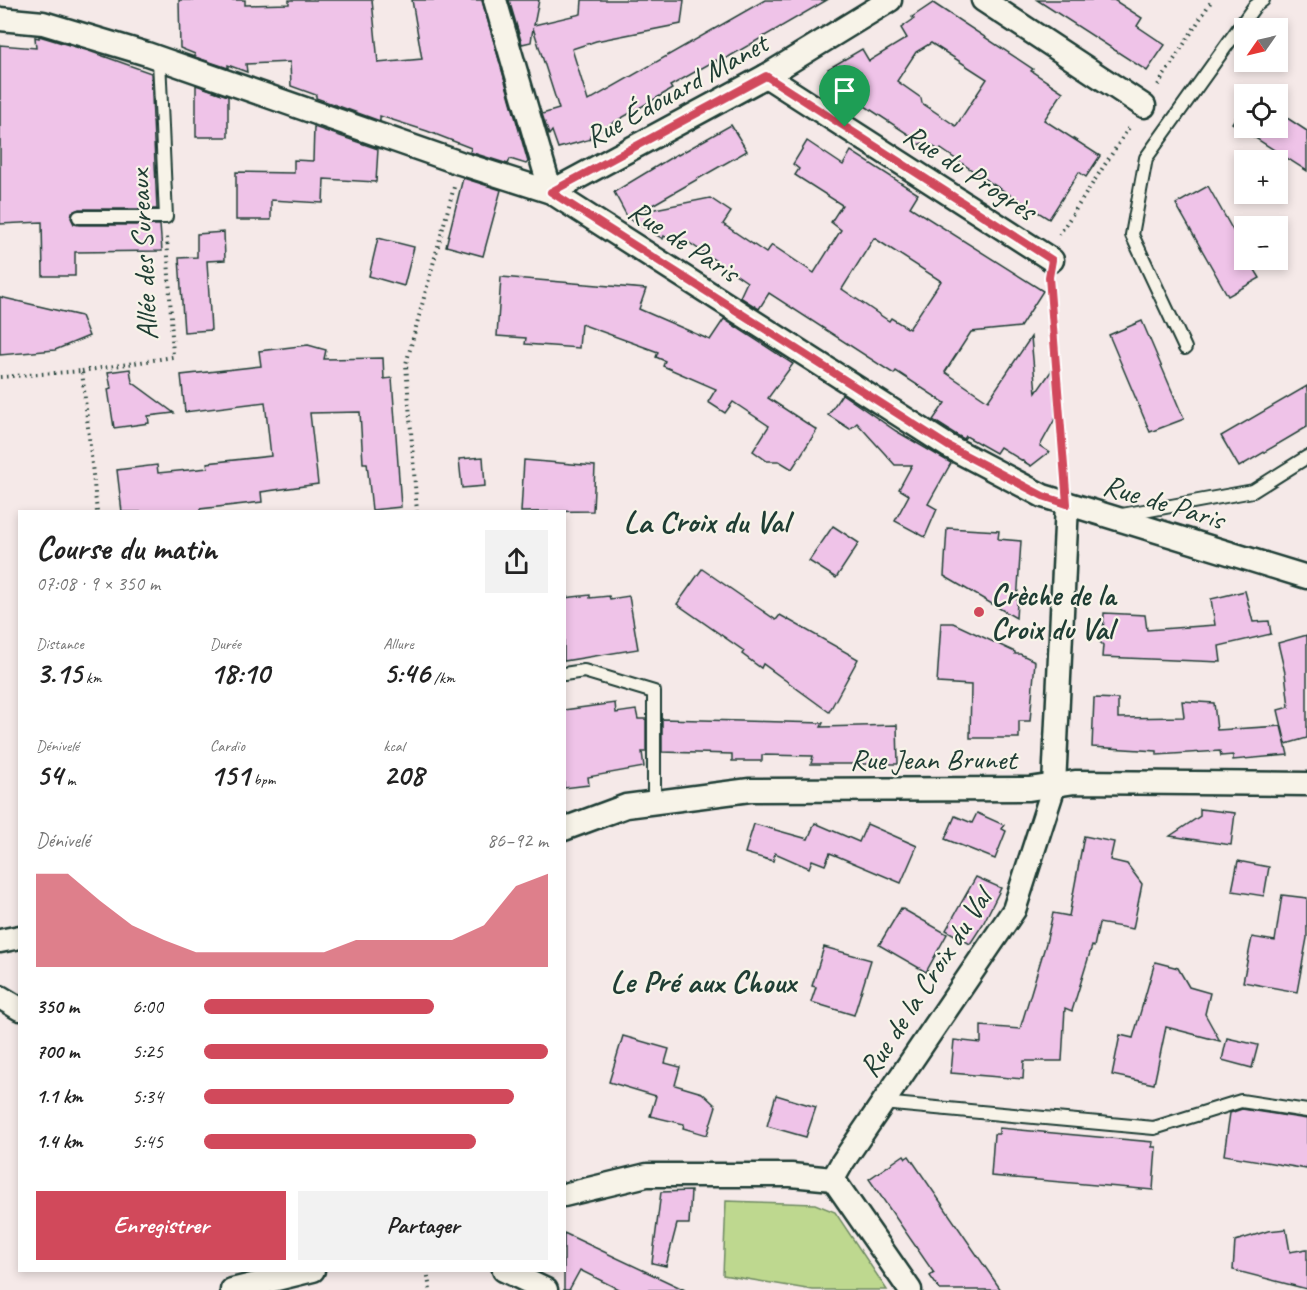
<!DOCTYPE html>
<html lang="fr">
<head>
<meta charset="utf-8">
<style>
  body { margin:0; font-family:Caveat,sans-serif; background:#f2f2f2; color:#222; height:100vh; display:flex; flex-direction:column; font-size:22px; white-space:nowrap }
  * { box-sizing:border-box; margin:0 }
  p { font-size:20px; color:#767676 }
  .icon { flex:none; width:33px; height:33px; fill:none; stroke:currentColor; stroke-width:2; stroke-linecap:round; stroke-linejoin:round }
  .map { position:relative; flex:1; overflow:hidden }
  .details { position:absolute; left:18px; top:510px; width:548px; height:762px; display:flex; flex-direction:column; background:#fff; border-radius:0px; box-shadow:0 3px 9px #0003 }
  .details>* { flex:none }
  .needle { width:39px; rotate:236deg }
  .buttons { position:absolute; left:1234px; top:18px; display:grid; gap:12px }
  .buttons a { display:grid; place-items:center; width:54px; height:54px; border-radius:0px; background:#fff; box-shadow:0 3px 9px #0003; font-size:30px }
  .pin { position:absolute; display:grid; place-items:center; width:51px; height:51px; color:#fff; margin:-62px -26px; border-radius:50% 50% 50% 0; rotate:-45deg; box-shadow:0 0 6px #0007 }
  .pin .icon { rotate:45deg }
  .round { display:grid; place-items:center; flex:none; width:63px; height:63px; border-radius:0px; background:#f2f2f2 }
  .summary { display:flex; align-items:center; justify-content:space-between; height:102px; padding:0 18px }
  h1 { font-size:33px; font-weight:700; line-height:45px }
  .stats { display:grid; grid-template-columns:repeat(3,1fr); gap:9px; height:102px; padding:6px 18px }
  .stats div { display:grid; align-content:center }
  .stats b { font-size:30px; font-weight:700 }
  .stats small { font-size:16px; font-weight:400 }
  .stats p { font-size:16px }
  .chart { height:168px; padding:12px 18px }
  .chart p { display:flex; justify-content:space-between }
  .chart svg { width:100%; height:108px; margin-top:6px; fill:#d1495b; opacity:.7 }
  .cta { display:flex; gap:12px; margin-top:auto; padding:12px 18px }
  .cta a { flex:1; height:69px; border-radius:0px; background:#d1495b; color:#fff; font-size:24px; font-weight:700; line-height:69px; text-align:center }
  .cta a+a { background:#f2f2f2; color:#222 }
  ul { padding:0 18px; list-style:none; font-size:20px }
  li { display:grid; grid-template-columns:96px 72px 1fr; align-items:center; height:45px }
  li i { height:15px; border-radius:8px; background:#d1495b }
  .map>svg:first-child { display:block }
  .green { fill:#bed88f; stroke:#6e8a62; stroke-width:1.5 }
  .building { fill:#efc3e8; stroke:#1f3d34; stroke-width:1.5; fill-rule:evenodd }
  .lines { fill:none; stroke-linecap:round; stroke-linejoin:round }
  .service-casing { stroke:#1f3d34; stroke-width:16 }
  .minor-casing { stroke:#1f3d34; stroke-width:27 }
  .path { stroke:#1f3d34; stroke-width:4; stroke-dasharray:1.5 4.5; stroke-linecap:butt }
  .service { stroke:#f7f3e8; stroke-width:12 }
  .minor { stroke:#f7f3e8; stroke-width:22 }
  .route-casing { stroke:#fff; stroke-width:12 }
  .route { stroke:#d1495b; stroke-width:8 }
  .poi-dot { fill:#d1495b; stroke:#f7f3e8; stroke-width:2 }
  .labels { text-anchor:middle; stroke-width:4.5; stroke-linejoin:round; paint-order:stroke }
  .street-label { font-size:30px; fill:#1f3d34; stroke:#f7f3e8 }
  .poi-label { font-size:30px; font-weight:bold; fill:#1f3d34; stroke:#f7f3e8; text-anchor:start }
  .neighbourhood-label { font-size:32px; font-weight:bold; fill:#1f3d34; stroke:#f7f3e8 }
</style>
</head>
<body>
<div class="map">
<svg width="1307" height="1290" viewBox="0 0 1307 1290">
  <rect width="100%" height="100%" fill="#f5e9e8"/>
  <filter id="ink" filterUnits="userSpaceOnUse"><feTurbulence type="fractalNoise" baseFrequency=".0167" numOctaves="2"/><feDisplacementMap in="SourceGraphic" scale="12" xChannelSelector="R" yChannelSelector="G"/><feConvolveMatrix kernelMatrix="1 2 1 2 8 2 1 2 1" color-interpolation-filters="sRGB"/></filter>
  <g filter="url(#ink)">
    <polygon class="green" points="726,1201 815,1204 835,1212 887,1290 813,1290 723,1275"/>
    <g class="building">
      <polygon points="179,0 245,0 245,5 289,4 289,0 372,0 378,63 422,59 412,0 482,0 528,162 526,164 510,159 508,164 470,152 471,148 427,131 380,116 380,121 316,98 316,95 291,86 290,62 246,64 247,72 228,65 228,68 195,57 195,54 180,48"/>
      <polygon points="509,0 539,0 534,25 581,14 582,0 684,0 681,24 596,41 572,49 588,101 765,0 827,0 718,63 716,60 670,86 672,89 660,96 590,136 591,139 558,148 552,131 549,135 542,114 559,109 533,28 531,42 522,44"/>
      <polygon points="1037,0 1114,0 1142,18 1137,26 1165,45 1147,71"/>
      <path d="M933,3l100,66 -2,2 32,21 -19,28 56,36 -14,21 -7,-5 -30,47 -58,-36 -50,-34 -1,2 -14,-9 -9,3 -3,-7 -49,-32 -10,9 -27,-46 34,-20 7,12 38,-23 -6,-10 13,-9 -2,-2zM931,43l56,36 -31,47 -34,-23 -1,-5 -24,-17 19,-29z"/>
      <polygon points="39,36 89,51 151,73 157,209 79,209 72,212 71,218 74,224 79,225 160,225 162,251 75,252 75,276 43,276 42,222 0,224 0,45 36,48 35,37 39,38"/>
      <polygon points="196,85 228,96 228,137 196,137"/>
      <polygon points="1245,103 1245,128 1278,128 1278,112 1307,131 1307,171 1232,123"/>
      <path d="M731,125l16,26 -107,61 70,-14 21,14 -8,12 43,29 6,-8 42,28 27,-43 -10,-8 11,-17 -47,-30 4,-6 -6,-5 14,-23 36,24 8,-14 67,43 -8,13 133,84 -23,36 -49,5 -26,40 43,29 43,-64 5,56 16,-23 4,47 -16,29 9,6 -18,14 -31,-19 -4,6 -30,-17 -2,3 -9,-5 -22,-14 12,-17 -49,-32 -2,3 -125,-81 -10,16 -19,-12 7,-15 -59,-40 -5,7 -19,-13 -1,3 -35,-21 -14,-26 63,-38 1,1zM874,238l67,43 -32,48 -18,-11 -2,3 -47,-32z"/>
      <polygon points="314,127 378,149 376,182 324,179 323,203 271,200 271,220 236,220 236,172 294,173 294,160 313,161"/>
      <polygon points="463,178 501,190 483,256 446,246"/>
      <polygon points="1208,186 1245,252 1245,260 1249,260 1260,278 1228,296 1176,204"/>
      <polygon points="224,232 225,260 207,261 211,330 184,332 179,258 197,257 197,234"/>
      <polygon points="378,238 414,247 404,286 369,276"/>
      <polygon points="501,277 646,289 639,309 710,340 724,319 793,364 768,398 817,430 792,469 779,461 767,461 753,451 769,426 733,402 725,413 708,402 716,389 663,366 665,361 656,357 658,352 581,324 579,348 525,344 526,338 497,336"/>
      <polygon points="0,297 81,316 89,336 55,350 0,355"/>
      <polygon points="1142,321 1184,419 1150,432 1109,335"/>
      <polygon points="308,345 326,350 324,359 383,358 384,379 392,378 401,507 372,510 367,463 363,463 360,412 310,413 318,484 261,492 262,502 200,509 200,512 122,512 117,470 157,465 158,473 208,468 207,463 271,456 265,402 185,412 181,375 261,366 259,351"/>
      <polygon points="130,369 132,382 174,413 148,416 149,423 114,428 108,389 111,388 108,372"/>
      <polygon points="1307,386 1307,427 1239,467 1221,436"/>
      <polygon points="842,394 896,431 951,463 928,504 937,509 925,537 895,521 909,495 899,489 912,465 895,465 857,423 850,429 828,415"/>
      <polygon points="483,457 485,486 462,488 459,459"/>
      <polygon points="524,460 595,466 593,511 521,512"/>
      <polygon points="833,526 859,543 836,578 809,561"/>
      <polygon points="947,528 999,531 998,539 1021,541 1016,618 944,576"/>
      <polygon points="702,569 776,620 780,615 858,659 829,712 763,664 761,668 742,654 744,651 677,604"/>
      <polygon points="1245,591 1253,622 1269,621 1271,634 1219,646 1221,662 1102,657 1103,645 1098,640 1103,636 1104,613 1145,615 1147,630 1215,625 1211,599"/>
      <polygon points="590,595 590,598 609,596 610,599 629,596 638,649 564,661 564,598"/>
      <polygon points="941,623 953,623 1015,652 1015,654 1020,654 1035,661 1030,721 1019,721 1019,738 970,738 971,685 937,683"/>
      <polygon points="1307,635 1307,738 1286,744 1278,710 1289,707 1285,673 1278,643"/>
      <polygon points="1094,698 1118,699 1118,718 1184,717 1182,701 1214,703 1217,730 1281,726 1288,755 1233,760 1233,755 1221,756 1220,751 1157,755 1157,751 1092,747"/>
      <polygon points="615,703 616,713 636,710 638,719 646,719 646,752 642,752 644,767 588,777 589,785 564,788 564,710"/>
      <polygon points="662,719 823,723 821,727 897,725 898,764 811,764 813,756 762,755 762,761 732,761 732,754 662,752"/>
      <polygon points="1200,809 1235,813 1231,845 1170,836 1200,816"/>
      <polygon points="977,813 1004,825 1002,829 1006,831 995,859 945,839 955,816 972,823"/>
      <polygon points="815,823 859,842 867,824 917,846 901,883 830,853 825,865 812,860 809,868 775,853 773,861 745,853 754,824 808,839"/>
      <polygon points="1084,836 1114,842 1110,860 1127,864 1142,884 1133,929 1099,923 1094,947 1092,946 1072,1011 1065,1008 1062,1061 1024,1061 1023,1079 951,1073 954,1040 981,1043 981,1026 1020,1029 1046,943 1053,913 1069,916"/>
      <polygon points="1238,861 1269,867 1264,896 1232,891"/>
      <polygon points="976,877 1001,888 983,924 970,944 946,930"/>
      <polygon points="1282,895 1307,898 1307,938 1297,992 1243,982 1252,937 1275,941"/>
      <polygon points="901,908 947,934 926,972 879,945"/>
      <polygon points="824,947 871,960 854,1015 811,1002 816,987 812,986"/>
      <polygon points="1155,962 1178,968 1189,987 1210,993 1205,1014 1220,1041 1166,1027 1154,1084 1112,1075 1120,1035 1133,1038"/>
      <polygon points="623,1036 669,1049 665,1063 680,1067 675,1085 702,1093 716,1106 707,1135 683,1128 684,1124 650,1116 656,1096 609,1082"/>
      <polygon points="1227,1038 1258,1045 1252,1068 1222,1060"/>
      <polygon points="776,1095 816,1107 806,1137 767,1126"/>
      <polygon points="1242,1109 1307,1119 1307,1169 1224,1155 1230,1113"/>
      <polygon points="999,1128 1153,1142 1152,1147 1156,1147 1153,1190 991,1176 994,1134 999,1134"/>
      <polygon points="904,1155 906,1158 909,1156 1001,1290 940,1290 930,1276 934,1273 869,1179"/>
      <polygon points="691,1191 689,1224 677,1224 666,1266 652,1263 661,1192"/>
      <polygon points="1286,1229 1290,1252 1307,1249 1307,1289 1233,1270 1235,1241 1268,1231"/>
      <polygon points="564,1233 685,1290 620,1290 580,1270 569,1290 564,1290"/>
    </g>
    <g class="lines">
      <defs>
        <g id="service">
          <polyline points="79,217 166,217 159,59"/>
          <polyline points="1185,348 1132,235 1146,158 1254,7 1263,0"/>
          <polyline points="1122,515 1253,491 1307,457"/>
          <polyline points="564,674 584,671 654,692 654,802"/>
          <polyline points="882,1103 1154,1128 1241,1101 1307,1111"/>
        </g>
        <g id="minor">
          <polyline points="495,0 551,192 766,76 890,0"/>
          <polyline points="983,0 1144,106"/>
          <polyline points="0,19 43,23 147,54 460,163 551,192 948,446 1043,496 1307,577"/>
          <polyline points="766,76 1052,260"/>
          <polyline points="564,829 626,806 750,790 1029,789 1075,782 1307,784"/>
          <polyline points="0,941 20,937"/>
          <polyline points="0,997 20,1009"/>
          <polyline points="833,1179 842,1163 1014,910 1054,786 1067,504"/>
          <polyline points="833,1179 910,1290"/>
          <polyline points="564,1195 647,1175 791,1175 833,1179"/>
          <polyline points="504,1270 546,1290"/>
          <polyline points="232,1290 313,1270"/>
        </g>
      </defs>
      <use href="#service" class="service-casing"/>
      <use href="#minor" class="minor-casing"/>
      <g class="path">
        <polyline points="1158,85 1212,0"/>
        <polyline points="1059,235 1130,126"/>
        <polyline points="1050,283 1065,476"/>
        <polyline points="82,371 173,357 167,236"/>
        <polyline points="0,377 82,371 97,512"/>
        <polyline points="417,512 406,364 454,187"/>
        <polyline points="427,1270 430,1290"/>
      </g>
      <use href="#service" class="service"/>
      <use href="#minor" class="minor"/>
    </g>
  </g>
  <g class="lines" filter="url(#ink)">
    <defs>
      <polygon id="route" points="766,76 1052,260 1049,277 1067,504 1043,496 948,446 551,192"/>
    </defs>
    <use href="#route" class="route-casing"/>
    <use href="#route" class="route"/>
  </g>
  <circle class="poi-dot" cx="979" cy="612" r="6"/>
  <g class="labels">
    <g class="street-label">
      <text transform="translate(676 90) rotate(-29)" y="10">Rue Édouard Manet</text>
      <text transform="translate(970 172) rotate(33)" y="10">Rue du Progrès</text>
      <text transform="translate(684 241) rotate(33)" y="10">Rue de Paris</text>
      <text transform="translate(143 255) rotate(-93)" y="10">Allée des Sureaux</text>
      <text transform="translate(1164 502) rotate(17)" y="10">Rue de Paris</text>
      <text x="933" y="769">Rue Jean Brunet</text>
      <text transform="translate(925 983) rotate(-57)" y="10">Rue de la Croix du Val</text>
    </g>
    <g class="poi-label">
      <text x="991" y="605">Crèche de la<tspan x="991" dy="34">Croix du Val</tspan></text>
    </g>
    <g class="neighbourhood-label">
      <text x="706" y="532">La Croix du Val</text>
      <text x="703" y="992">Le Pré aux Choux</text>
    </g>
  </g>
</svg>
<div class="buttons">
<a><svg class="needle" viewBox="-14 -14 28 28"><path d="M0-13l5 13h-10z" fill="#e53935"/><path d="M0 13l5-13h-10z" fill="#767676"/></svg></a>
<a><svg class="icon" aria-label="locate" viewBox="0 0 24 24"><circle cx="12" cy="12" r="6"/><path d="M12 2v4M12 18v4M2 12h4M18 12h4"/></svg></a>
<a>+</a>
<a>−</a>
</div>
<div class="pin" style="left:845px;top:127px;background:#1e9e55"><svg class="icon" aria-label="arrive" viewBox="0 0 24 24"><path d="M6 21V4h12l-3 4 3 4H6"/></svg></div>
<section class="details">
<div class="summary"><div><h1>Course du matin</h1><p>07:08 · 9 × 350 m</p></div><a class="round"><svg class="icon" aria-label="share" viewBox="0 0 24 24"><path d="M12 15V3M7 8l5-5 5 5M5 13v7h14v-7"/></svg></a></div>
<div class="stats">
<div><p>Distance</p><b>3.15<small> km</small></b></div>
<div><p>Durée</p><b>18:10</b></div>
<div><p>Allure</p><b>5:46<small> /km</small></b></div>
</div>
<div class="stats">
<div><p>Dénivelé</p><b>54<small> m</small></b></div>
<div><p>Cardio</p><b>151<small> bpm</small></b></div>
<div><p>kcal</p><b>208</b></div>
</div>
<div class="chart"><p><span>Dénivelé</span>86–92 m</p>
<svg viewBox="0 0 160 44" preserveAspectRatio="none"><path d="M0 44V6L10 6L20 17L30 27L40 33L50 38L60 38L70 38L80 38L90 38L100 33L110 33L120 33L130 33L140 27L150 11L160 6V44z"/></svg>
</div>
<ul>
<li><b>350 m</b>6:00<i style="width:67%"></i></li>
<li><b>700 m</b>5:25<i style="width:100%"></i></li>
<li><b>1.1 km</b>5:34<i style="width:90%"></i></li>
<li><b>1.4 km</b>5:45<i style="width:79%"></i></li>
</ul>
<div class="cta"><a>Enregistrer</a><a>Partager</a></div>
</section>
</div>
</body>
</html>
